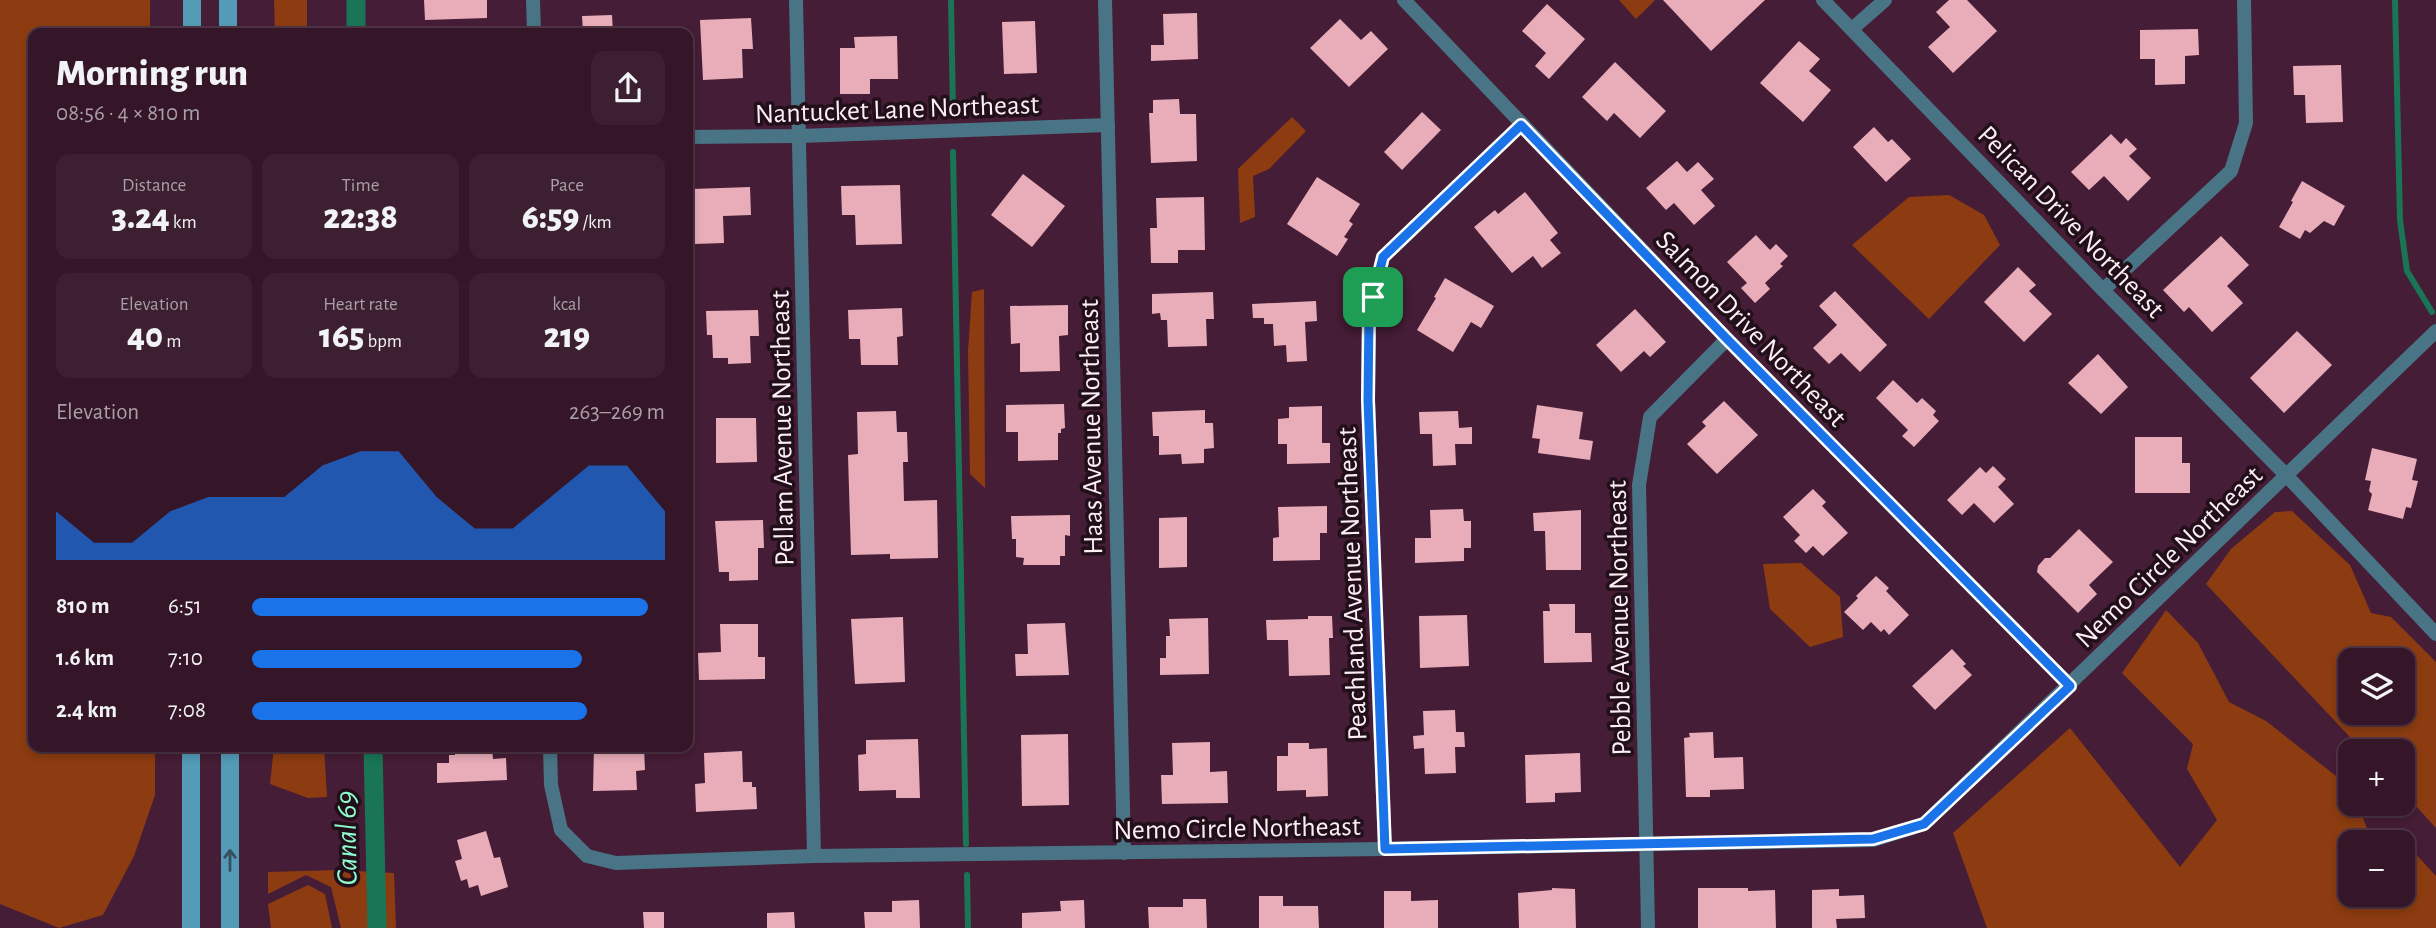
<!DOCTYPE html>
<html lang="en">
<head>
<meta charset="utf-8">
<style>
  body { margin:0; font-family:"Alegreya Sans",sans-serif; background:#3c1f30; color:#f1f3f6; height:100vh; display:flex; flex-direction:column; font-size:26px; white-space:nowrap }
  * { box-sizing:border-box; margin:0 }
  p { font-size:23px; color:#a99fa8 }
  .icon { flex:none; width:38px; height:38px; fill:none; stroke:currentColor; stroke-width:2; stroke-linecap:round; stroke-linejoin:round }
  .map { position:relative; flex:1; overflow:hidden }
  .sheet { position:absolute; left:28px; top:28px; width:665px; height:724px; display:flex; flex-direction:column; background:#341628; border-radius:14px; box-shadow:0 4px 10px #0003,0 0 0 2px #4e3545 }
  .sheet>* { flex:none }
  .fabs { position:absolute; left:2338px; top:648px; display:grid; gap:14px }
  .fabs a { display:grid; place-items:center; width:77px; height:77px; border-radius:14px; background:#341628; box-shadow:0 4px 10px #0003,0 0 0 2px #4e3545; font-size:35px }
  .pin { position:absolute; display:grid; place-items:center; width:60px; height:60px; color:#fff; margin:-30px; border-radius:14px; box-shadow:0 4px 10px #0006 }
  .round { display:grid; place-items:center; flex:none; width:74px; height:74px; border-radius:14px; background:#3c1f30 }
  .summary { display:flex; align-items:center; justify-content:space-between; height:119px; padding:0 28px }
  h1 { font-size:38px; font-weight:800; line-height:52px }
  .metrics { display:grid; grid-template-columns:repeat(3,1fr); gap:10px; height:119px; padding:7px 28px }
  .metrics div { display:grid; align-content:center; border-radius:14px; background:#3c1f30; text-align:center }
  .metrics b { font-size:35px; font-weight:800 }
  .metrics small { font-size:19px; font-weight:400 }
  .metrics p { font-size:19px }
  .chart { height:196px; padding:14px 28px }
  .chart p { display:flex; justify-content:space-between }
  .chart svg { width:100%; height:126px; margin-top:7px; fill:#1a73e8; opacity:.7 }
  ul { padding:0 28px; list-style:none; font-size:23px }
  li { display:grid; grid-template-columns:112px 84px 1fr; align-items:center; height:52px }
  li i { height:18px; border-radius:9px; background:#1a73e8 }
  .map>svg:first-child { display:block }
  .forest { fill:#8c3c10; fill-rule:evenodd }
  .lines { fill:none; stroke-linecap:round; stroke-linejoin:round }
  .stream { stroke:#197555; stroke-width:6 }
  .canal { stroke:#197555; stroke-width:19 }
  .building { fill:#e8adb9 }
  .minor { stroke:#497485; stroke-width:14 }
  .secondary { stroke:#539bb6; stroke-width:18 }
  .oneway { stroke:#384e60 }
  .route-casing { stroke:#fff; stroke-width:14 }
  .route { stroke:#1a73e8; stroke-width:9 }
  .labels { text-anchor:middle; stroke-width:7; stroke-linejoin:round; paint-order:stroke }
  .street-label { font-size:28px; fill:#fdedf5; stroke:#210f19 }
  .water-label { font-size:30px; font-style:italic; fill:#90fed0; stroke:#210f19 }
</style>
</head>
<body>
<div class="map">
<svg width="2436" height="928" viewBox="0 0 2436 928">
  <rect width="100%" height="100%" fill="#461d36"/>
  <g class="forest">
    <polygon points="0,0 150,0 150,33 33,33 33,747 155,747 155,795 134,856 103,915 59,928 0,904"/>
    <polygon points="274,0 307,0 307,33 275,33"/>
    <polygon points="1619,0 1655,0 1636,19"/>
    <polygon points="1292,117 1306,131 1269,169 1253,176 1255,217 1240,223 1238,169"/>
    <polygon points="1949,195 1984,215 2000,245 1929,319 1852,245 1909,197"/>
    <polygon points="984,289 985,488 970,474 968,351 972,292"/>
    <path d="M2292,511l58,54 21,48 20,4 45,45v166l-33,-36v-41h-40l-157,-167 25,-35 44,-37zM2350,660h53v52h-53z"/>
    <polygon points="1801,563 1840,597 1843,637 1810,647 1770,609 1763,564"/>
    <polygon points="2166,610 2198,643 2229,702 2266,721 2350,787 2350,803 2357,803 2370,836 2375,842 2350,842 2350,894 2403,894 2403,851 2412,850 2436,876 2436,928 1987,928 1953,833 2070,728 2180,867 2217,820 2187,769 2193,744 2122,673"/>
    <polygon points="274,747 324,747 327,797 308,798 270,784"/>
    <polygon points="337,870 394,873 396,928 341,928 331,887 306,875 268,894 268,872"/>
    <polygon points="308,885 325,894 332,928 271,928 268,904"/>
  </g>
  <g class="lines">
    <g class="stream">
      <polyline points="951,0 953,113"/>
      <polyline points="2395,0 2400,220 2407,271 2432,312"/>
      <polyline points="953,152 966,844"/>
      <polyline points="967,875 968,928"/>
    </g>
    <g class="canal">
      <polyline points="356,0 356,33"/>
      <polyline points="373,747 377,928"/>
    </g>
  </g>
  <g class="building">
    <polygon points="424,0 487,0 487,18 425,20"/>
    <polygon points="1663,0 1765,0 1711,51"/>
    <polygon points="1949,0 1967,0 1997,31 1953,73 1928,47 1950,27 1936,12"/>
    <polygon points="1547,4 1585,39 1549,79 1535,66 1546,53 1522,31"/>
    <polygon points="1197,13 1198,59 1151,61 1151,45 1164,45 1163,14"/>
    <polygon points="612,15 613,33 583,33 582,16"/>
    <polygon points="751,18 753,49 742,49 743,78 703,80 700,20"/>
    <polygon points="1340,19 1361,40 1371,31 1388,49 1349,87 1310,48"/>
    <polygon points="1035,21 1037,73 1004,74 1002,22"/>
    <polygon points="2198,29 2199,55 2185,56 2185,84 2155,85 2155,59 2140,59 2140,30"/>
    <polygon points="897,36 898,79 870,79 870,94 840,94 840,48 855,48 854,37"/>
    <polygon points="1799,41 1820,59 1809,71 1831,90 1803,122 1760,83"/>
    <polygon points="1615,62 1666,111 1640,138 1614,113 1607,121 1582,97"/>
    <polygon points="2341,65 2343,122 2306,123 2305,95 2294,95 2293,66"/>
    <polygon points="1179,99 1180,114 1196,114 1197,161 1151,163 1149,113 1153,113 1153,100"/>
    <polygon points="1422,112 1441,130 1402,170 1384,152"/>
    <polygon points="1874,127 1888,142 1892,139 1911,159 1886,182 1853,147"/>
    <polygon points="2111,134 2121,144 2126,138 2137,149 2129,156 2151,178 2128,201 2104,176 2089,190 2071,172"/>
    <polygon points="1677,161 1687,172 1698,162 1714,179 1701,190 1715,206 1694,225 1674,203 1666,210 1646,188"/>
    <polygon points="1023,174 1065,206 1032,247 991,215"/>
    <polygon points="1317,177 1360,204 1349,221 1353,224 1344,237 1348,239 1337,256 1287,224"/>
    <polygon points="2302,181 2345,206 2334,226 2324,221 2310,233 2305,230 2300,239 2279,227 2293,202 2291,201"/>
    <polygon points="900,185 902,244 856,245 855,215 842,215 841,186"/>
    <polygon points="750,187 751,215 723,216 724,243 694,244 692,189"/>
    <polygon points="1525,192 1558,233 1550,240 1561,253 1542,268 1533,256 1512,273 1474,227 1495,210 1498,214"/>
    <polygon points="1204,197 1205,250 1178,250 1178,263 1151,263 1150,228 1157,228 1156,198"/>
    <polygon points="1756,235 1770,250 1776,244 1788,256 1780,264 1783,266 1765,283 1770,289 1755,303 1741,288 1747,283 1727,262"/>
    <polygon points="2221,236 2249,265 2227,286 2243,303 2212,332 2189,307 2184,312 2163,290"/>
    <polygon points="2018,267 2036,285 2029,291 2052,314 2024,342 1984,302"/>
    <polygon points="1445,278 1494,306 1481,328 1471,322 1453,352 1417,330 1436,298 1434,297"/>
    <polygon points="1835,291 1887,345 1860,372 1841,353 1829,364 1813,348 1837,325 1819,306"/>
    <polygon points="1213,292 1214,319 1206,319 1207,346 1168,347 1167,320 1161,320 1160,313 1152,314 1152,294"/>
    <polygon points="1316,301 1317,321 1305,322 1307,361 1287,362 1286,345 1274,346 1273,324 1264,324 1264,318 1253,318 1252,304"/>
    <polygon points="1068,305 1068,335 1059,336 1060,371 1020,372 1020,343 1011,344 1010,306"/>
    <polygon points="902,308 903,336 897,337 898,365 861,365 860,339 849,339 848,310"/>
    <polygon points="1635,309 1666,342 1650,357 1644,351 1621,372 1596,345"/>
    <polygon points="758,310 759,336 750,336 751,363 728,364 728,358 713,358 712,335 707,335 706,311"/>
    <polygon points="2297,331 2332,365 2284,413 2250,378"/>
    <polygon points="2098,354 2128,387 2101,414 2068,383"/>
    <polygon points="1893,380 1917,403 1922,398 1936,411 1933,415 1939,421 1914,447 1902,436 1908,430 1876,398"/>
    <polygon points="1724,401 1758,435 1717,474 1687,444 1706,426 1702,422"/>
    <polygon points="1064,404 1065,428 1061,429 1061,433 1058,433 1058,460 1018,461 1018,432 1006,432 1006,405"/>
    <polygon points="1537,405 1583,412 1579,439 1593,441 1590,460 1538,453 1540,439 1532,438"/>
    <polygon points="1322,406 1322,443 1330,443 1330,463 1287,464 1287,444 1278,444 1278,419 1289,418 1289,407"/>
    <polygon points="1205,410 1205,423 1213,423 1214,448 1204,449 1204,463 1182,464 1181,454 1159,455 1159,436 1153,436 1152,412"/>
    <polygon points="896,411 897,432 907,432 908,462 903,462 904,501 937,500 938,558 890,559 890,554 851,555 848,455 858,454 857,412"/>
    <polygon points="1458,411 1459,428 1472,427 1472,444 1455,444 1456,465 1433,466 1432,434 1420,434 1419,412"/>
    <polygon points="716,418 756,418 757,462 716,463"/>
    <polygon points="2135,437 2182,437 2182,463 2190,463 2190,493 2135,493"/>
    <polygon points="2372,448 2417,459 2412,480 2418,481 2411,508 2406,507 2403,519 2368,510 2372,494 2369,491 2371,481 2365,480"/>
    <polygon points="1993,466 2006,479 1998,487 2014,504 1994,523 1974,503 1962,515 1947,500 1980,467 1986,473"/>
    <polygon points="1813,489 1826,502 1822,506 1848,533 1823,556 1813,546 1806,553 1794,541 1800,535 1783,517"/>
    <polygon points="1327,506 1327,533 1320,533 1320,560 1273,561 1273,538 1279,537 1278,507"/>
    <polygon points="1463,509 1464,521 1471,521 1471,548 1464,548 1464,561 1415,563 1415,538 1431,538 1430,510"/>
    <polygon points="1581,510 1581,570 1546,570 1545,531 1534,531 1533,513"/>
    <polygon points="1070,515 1070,536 1065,535 1065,556 1060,556 1060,565 1023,565 1024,558 1016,557 1016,539 1012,539 1011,516"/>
    <polygon points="1187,517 1187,567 1159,568 1159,518"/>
    <polygon points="763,520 764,548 758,548 758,580 729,581 729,572 719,572 715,521"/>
    <polygon points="2079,529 2113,562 2089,585 2097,594 2078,613 2037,572 2038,566 2045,558 2050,558"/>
    <polygon points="1876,576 1889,588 1886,591 1909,615 1889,635 1884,629 1881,632 1871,622 1863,630 1844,612 1858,598 1856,596"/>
    <polygon points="1549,604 1575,604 1575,633 1591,633 1592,662 1544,663 1543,611 1550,611"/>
    <polygon points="1467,615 1469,666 1420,668 1419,616"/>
    <polygon points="1308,616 1332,616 1333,638 1329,638 1330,675 1289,676 1288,640 1267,640 1266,620 1308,619"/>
    <polygon points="903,617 905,682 855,684 851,619"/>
    <polygon points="1208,618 1209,674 1160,675 1160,658 1166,658 1166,636 1170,636 1169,619"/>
    <polygon points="1065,623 1069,675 1016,676 1015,654 1028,654 1027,624"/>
    <polygon points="720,624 758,624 758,657 765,657 765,679 699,680 698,653 721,652"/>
    <polygon points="1952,649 1966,664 1963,666 1972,675 1935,710 1912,686"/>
    <polygon points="1455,710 1456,732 1464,732 1465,747 1455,747 1456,773 1425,774 1424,748 1414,749 1413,736 1424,735 1423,711"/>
    <polygon points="1713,732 1714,758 1743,757 1744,789 1710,790 1710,797 1686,797 1684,738 1690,737 1689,733"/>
    <polygon points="1068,734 1069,805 1022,806 1021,735"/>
    <polygon points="918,739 920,798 896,798 896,790 859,791 858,755 866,754 866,740"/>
    <polygon points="1210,742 1210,772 1227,771 1228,803 1162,804 1161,775 1173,775 1172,743"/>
    <polygon points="1288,743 1309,743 1309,749 1327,748 1328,796 1306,797 1306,790 1277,791 1277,756 1288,756"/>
    <polygon points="455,747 492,747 493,759 506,758 507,780 437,783 437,763 449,763 449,755 455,755"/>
    <polygon points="594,747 644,747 645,770 636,771 637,790 593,791"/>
    <polygon points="742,751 743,782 752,782 752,787 756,787 757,809 696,812 695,784 705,783 704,753"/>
    <polygon points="1580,753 1581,792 1555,793 1555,802 1526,803 1525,755"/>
    <polygon points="486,831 494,858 500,857 508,887 481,896 478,885 469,888 467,879 461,881 455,861 462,859 457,840"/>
    <polygon points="1552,888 1575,889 1576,928 1519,928 1518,893 1552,890"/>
    <polygon points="1698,888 1748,888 1748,891 1775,890 1776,928 1698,928"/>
    <polygon points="1839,889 1839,896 1864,895 1865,918 1836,919 1837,928 1812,928 1812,890"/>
    <polygon points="1384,891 1411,891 1411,901 1438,900 1438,928 1384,928"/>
    <polygon points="1259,896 1283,896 1283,906 1318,906 1319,928 1259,928"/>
    <polygon points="1183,899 1206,899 1207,928 1149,928 1148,907 1183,907"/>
    <polygon points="919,900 920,928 865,928 864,912 892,912 892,901"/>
    <polygon points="1084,900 1085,928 1022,928 1022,913 1061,911 1060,901"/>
    <polygon points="643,912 664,912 664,928 644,928"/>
    <polygon points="794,912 795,928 767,928 767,913"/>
  </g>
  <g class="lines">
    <g class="minor">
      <polyline points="533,0 534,33"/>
      <polyline points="796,0 814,856"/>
      <polyline points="1105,0 1124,853"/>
      <polyline points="1404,0 1727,339 2070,686"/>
      <polyline points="1823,0 2103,290 2286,475 2436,634"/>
      <polyline points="1852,29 1885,0"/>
      <polyline points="688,137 800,136 1108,125"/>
      <polyline points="2103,290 2231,171 2246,123 2244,0"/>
      <polyline points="550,747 551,785 561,830 587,856 616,863 814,856 1385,849 1873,840 1924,824 2436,331"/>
      <polyline points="1385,849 1368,400 1369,314 1383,257 1521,125"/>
      <polyline points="1648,928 1639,485 1650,417 1727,339"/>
    </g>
    <g class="secondary">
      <polyline points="228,0 228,33"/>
      <polyline points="192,33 192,0"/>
      <polyline points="230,747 230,928"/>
      <polyline points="191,928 191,747"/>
    </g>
  </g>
  <defs><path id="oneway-shaft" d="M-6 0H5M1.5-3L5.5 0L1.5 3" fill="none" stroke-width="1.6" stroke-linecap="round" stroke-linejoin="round" transform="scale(1.75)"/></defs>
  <use class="oneway" href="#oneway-shaft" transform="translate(230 860) rotate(-90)"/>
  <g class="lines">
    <defs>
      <polygon id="route" points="1521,125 1727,339 2070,686 1924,824 1873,839 1385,849 1368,400 1369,314 1383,257"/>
    </defs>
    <use href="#route" class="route-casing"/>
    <use href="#route" class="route"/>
  </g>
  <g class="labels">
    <g class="street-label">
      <text transform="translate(897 108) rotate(-2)" y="10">Nantucket Lane Northeast</text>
      <text transform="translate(2072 221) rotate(46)" y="10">Pelican Drive Northeast</text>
      <text transform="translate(1752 328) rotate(46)" y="10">Salmon Drive Northeast</text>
      <text transform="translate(1090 427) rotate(-91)" y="10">Haas Avenue Northeast</text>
      <text transform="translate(781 428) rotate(-91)" y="10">Pellam Avenue Northeast</text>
      <text transform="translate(2168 556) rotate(-44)" y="10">Nemo Circle Northeast</text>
      <text transform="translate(1351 584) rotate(-92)" y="10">Peachland Avenue Northeast</text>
      <text transform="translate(1618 618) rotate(-91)" y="10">Pebble Avenue Northeast</text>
      <text transform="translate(1237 827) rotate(-1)" y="10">Nemo Circle Northeast</text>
    </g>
    <g class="water-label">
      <text transform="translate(346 838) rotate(-91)" y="10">Canal 69</text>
    </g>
  </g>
</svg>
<div class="fabs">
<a><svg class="icon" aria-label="layers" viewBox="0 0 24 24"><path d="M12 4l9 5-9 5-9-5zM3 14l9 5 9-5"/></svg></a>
<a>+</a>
<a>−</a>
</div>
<div class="pin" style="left:1373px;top:297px;background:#1e9e55"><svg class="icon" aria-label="arrive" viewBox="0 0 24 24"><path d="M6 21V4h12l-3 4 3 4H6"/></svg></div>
<section class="sheet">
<div class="summary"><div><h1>Morning run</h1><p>08:56 · 4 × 810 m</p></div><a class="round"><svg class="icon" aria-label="share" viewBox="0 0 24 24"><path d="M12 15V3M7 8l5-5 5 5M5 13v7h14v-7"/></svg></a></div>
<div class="metrics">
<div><p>Distance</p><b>3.24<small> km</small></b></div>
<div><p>Time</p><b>22:38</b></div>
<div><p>Pace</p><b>6:59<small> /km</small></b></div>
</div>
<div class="metrics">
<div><p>Elevation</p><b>40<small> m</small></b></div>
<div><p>Heart rate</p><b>165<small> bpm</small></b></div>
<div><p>kcal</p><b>219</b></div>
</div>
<div class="chart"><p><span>Elevation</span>263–269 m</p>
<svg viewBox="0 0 160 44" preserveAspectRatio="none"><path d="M0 44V27L10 38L20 38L30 27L40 22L50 22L60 22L70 11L80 6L90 6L100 22L110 33L120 33L130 22L140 11L150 11L160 27V44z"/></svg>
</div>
<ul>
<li><b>810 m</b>6:51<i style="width:96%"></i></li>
<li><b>1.6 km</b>7:10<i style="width:80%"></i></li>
<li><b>2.4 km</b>7:08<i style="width:81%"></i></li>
</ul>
</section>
</div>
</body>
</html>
